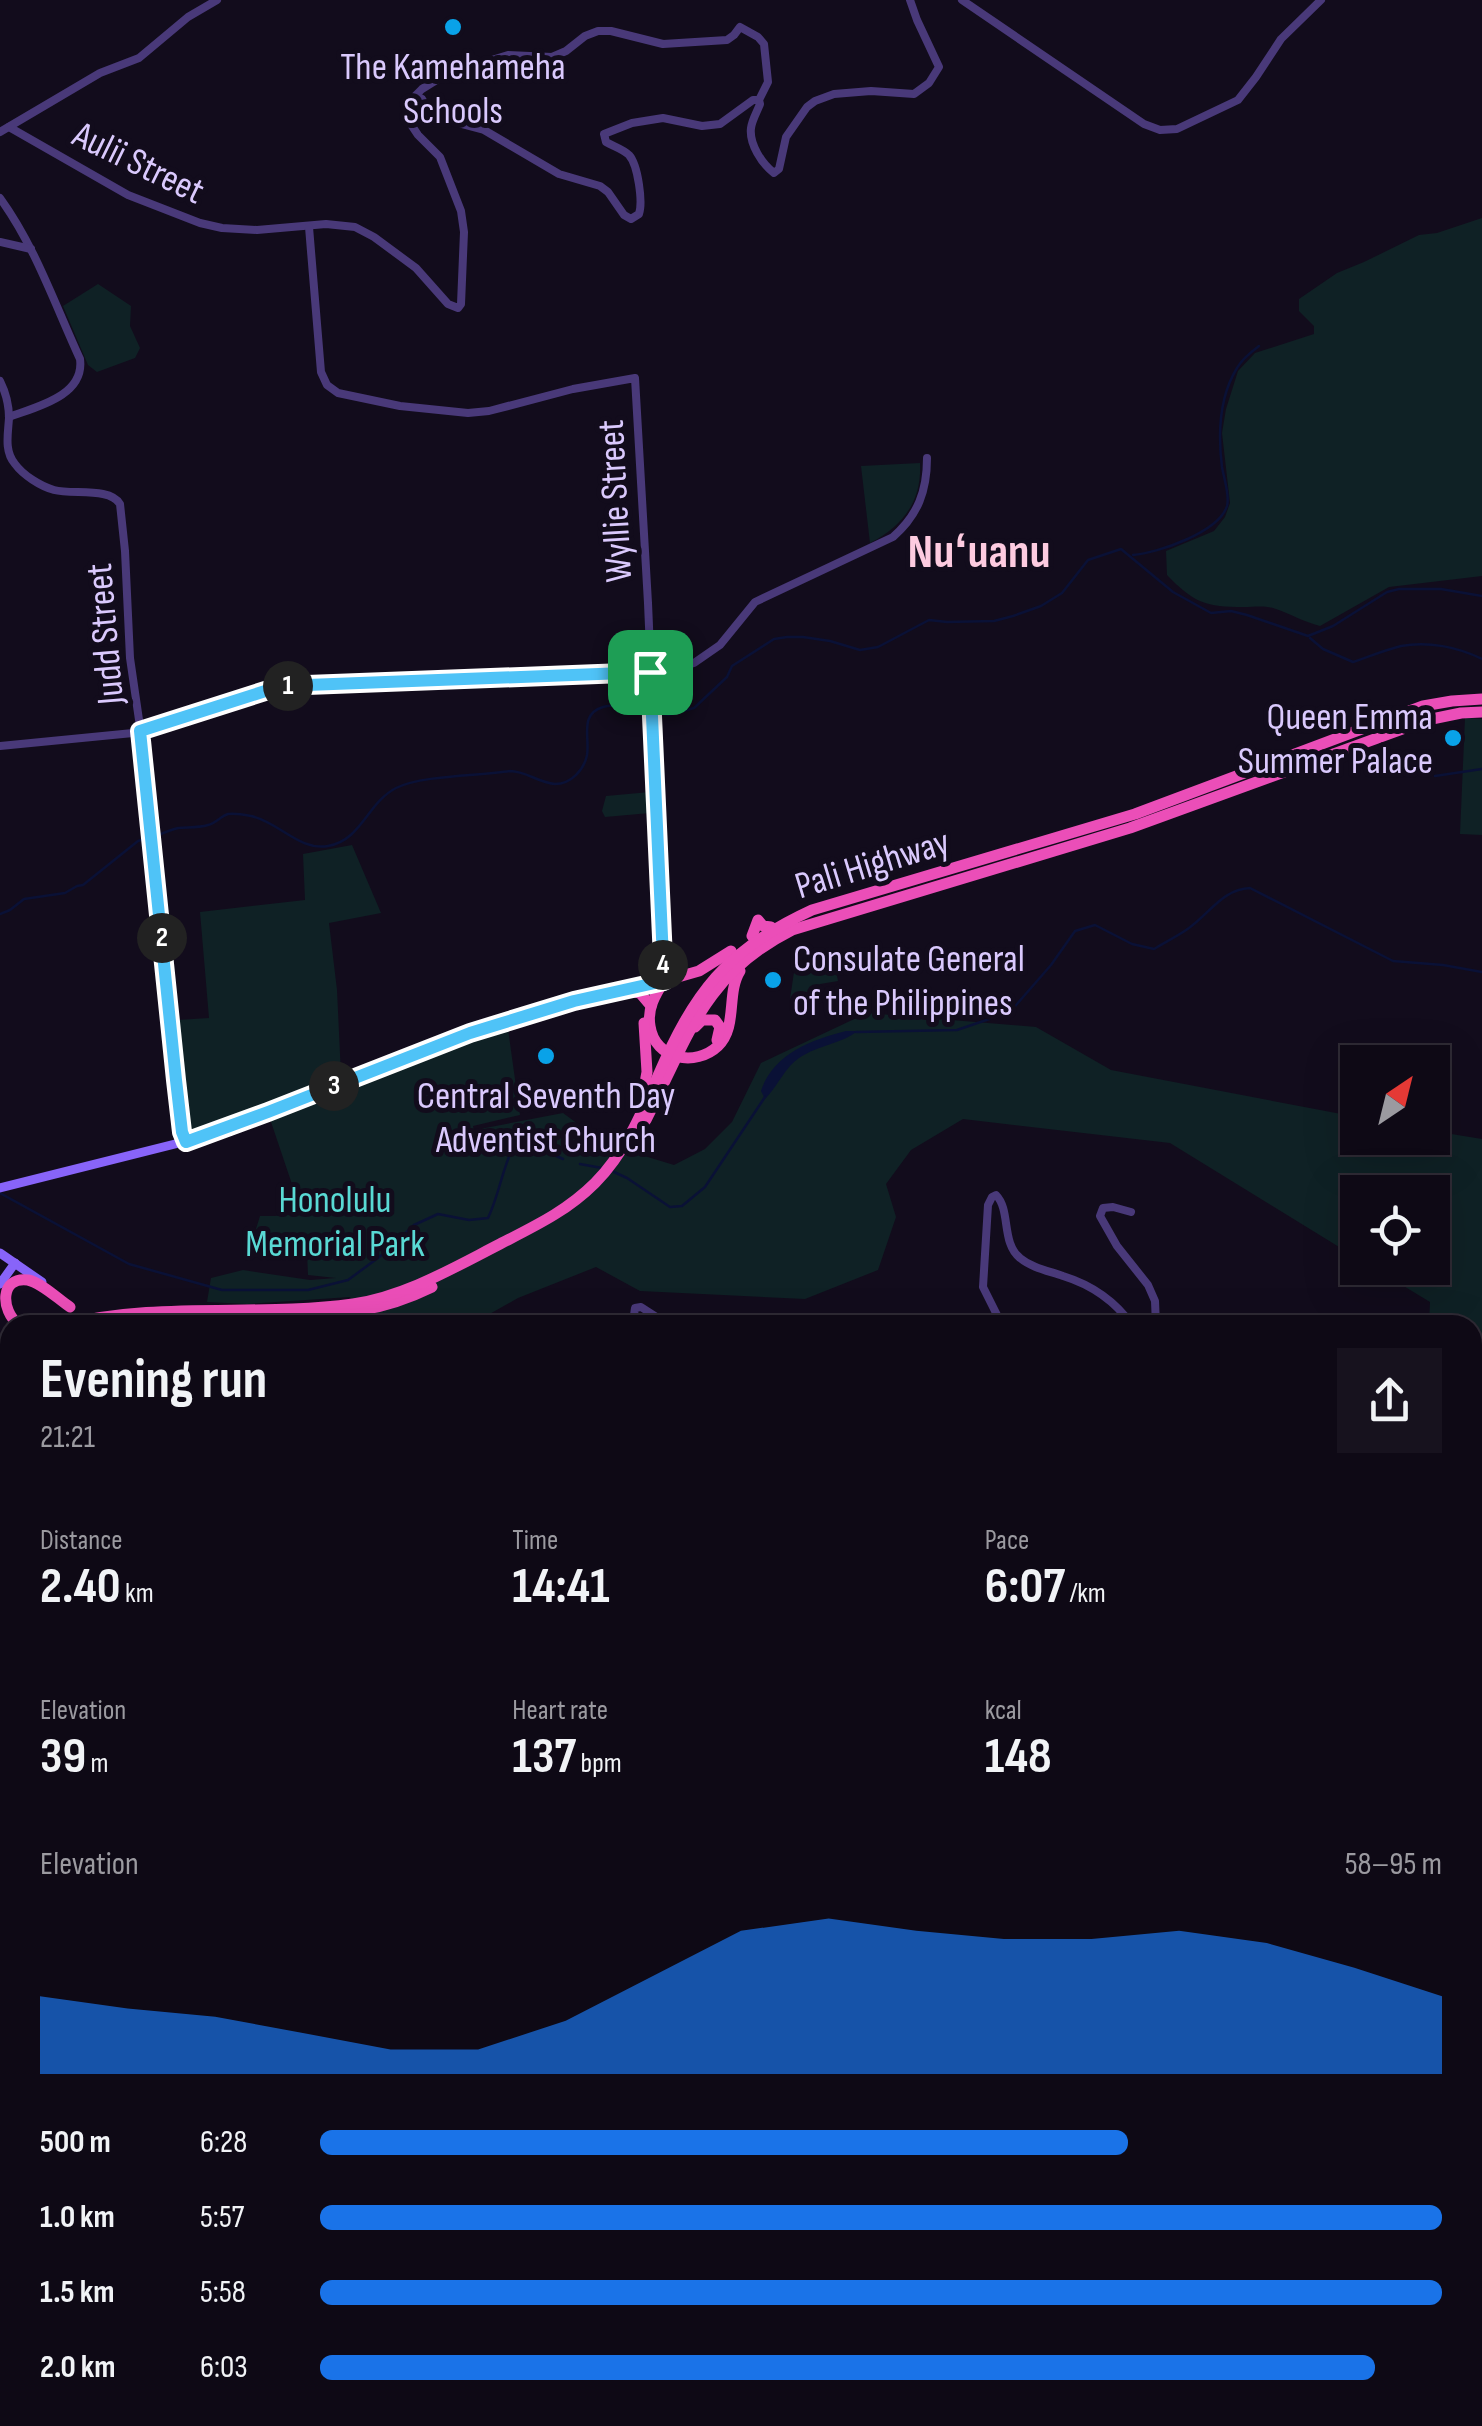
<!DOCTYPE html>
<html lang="en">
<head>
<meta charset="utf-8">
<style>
  body { margin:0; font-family:"Sofia Sans Condensed",sans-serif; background:#17121e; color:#f1f3f6; height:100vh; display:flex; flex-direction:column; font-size:38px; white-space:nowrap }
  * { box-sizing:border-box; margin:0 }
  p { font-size:32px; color:#9b9aa0 }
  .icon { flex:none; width:55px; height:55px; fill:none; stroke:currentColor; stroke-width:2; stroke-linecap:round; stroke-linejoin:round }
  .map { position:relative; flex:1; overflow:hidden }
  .sheet { position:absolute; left:0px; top:1315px; width:1482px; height:1112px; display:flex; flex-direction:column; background:#0e0915; border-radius:30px 30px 0 0; box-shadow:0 10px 40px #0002,0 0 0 2px #2e2a34 }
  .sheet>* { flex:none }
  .needle { width:65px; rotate:35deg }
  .controls { position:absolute; left:1340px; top:1045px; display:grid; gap:20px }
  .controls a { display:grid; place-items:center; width:110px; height:110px; border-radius:0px; background:#0e0915; box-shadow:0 10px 40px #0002,0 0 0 2px #2e2a34; font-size:50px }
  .pin { position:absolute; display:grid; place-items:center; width:85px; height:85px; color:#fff; margin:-42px; border-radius:20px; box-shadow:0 5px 15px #0006 }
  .km { position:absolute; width:50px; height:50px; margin:-25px; border-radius:50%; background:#222; color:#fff; font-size:28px; line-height:50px; text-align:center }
  .round { display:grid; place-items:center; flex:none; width:105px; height:105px; border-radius:0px; background:#17121e }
  .overview { display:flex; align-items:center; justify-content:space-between; height:170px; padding:0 40px }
  h1 { font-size:55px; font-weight:700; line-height:75px }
  .metrics { display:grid; grid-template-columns:repeat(3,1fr); gap:15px; height:170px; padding:10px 40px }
  .metrics div { display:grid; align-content:center }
  .metrics b { font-size:50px; font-weight:700 }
  .metrics small { font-size:28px; font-weight:400 }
  .metrics p { font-size:28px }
  .chart { height:280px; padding:20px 40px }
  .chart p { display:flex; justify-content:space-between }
  .chart svg { width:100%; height:180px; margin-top:10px; fill:#1a73e8; opacity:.7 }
  ul { padding:0 40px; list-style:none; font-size:32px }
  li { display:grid; grid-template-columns:160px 120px 1fr; align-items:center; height:75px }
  li i { height:25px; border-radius:12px; background:#1a73e8 }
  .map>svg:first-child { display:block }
  .green { fill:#0f2125 }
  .water { fill:#0a1136 }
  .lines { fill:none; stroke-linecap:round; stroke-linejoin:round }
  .stream { stroke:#0a1136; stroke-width:2.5 }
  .tertiary { stroke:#493979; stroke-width:8 }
  .secondary { stroke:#8864f9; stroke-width:9 }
  .trunk { stroke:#eb4eb8; stroke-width:11 }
  .route-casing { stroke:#fff; stroke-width:20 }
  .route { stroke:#4fc3f7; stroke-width:12 }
  .poi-dot { fill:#09a2e8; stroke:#120c1c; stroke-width:4 }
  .labels { text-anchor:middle; stroke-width:10; stroke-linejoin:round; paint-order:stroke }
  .poi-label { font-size:38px; fill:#dac9fd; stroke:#120c1c }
  .street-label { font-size:38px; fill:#dac9fd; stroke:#120c1c }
  .park-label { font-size:38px; fill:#59d9d4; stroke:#120c1c }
  .district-label { font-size:48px; font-weight:bold; fill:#fdcbe0; stroke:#120c1c }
</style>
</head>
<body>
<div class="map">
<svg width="1482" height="2426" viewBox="0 0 1482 2426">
  <rect width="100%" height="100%" fill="#120c1c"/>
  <g class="green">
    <path d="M1482,218v358l-93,11 -69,39c-16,-4 -29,-12 -44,-17 -10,-4 -22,-2 -32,-2 -38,0 -50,-4 -77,-32l-1,-24 48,-20 11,-14 5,-14 -8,-70 4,-24 12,-38 17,-18 59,-19v-8l-15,-15v-12l38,-26 27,-11 55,-27 18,-2z"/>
    <polygon points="98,284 131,306 130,326 140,348 135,358 97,372 88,365 63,306"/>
    <path d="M920,463c2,38 -17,63 -50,80l-9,-77z"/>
    <polygon points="1465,718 1482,719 1482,835 1460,834"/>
    <polygon points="650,792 650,813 605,817 602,811 606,796"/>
    <polygon points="352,845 381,913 329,923 337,990 341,1075 264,1108 198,1132 185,1126 177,1020 209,1018 200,912 305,900 303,854"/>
    <polygon points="817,968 819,976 836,971 838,981 820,984 821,989 790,999 794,972"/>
    <path d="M867,1013l169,14 75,43 246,47 1,21h74l1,-7 49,8v343l-9,-1 -1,-156h-43l1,-23 -56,-34h58v-76h-74l-1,66 -187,-115 -207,-24 -52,31 -25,34 10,33 -18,53 -73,29 -165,-8 -44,-24 -78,31 -48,27h-109l-11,-28 -103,7 -40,-2 4,-24 32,-8 67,10 26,-2 -28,-3 -1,-22 -42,-6 -9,-18 4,-13c14,0 29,2 39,-11l-31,-92 70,-23 5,4 90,-40 75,-25 12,86 -47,11 4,22 3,-19 83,-16 42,31 69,21 31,-16 27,-27 29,-59z"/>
    <polygon points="1482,1561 1482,2426 1059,2426 1057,2418 1472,2418 1472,1568"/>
    <polygon points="0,1707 10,1709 10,2154 0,2145"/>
    <polygon points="0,2155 10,2163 10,2272 0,2269"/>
    <polygon points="12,2418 115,2418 118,2426 8,2426"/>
  </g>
  <path class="water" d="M846,1031h12c-16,12 -37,14 -54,24 -18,9 -25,30 -39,44l-4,-8c12,-37 50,-51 85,-60z"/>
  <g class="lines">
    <g class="stream">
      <path d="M1133,555c25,-2 86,-23 94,-49 3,-11 -3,-27 -5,-39 -4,-32 -3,-70 15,-99 5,-9 14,-16 22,-22"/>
      <path d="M1310,638l13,11 30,13c15,-5 32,-12 48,-16 27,-5 57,1 81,13"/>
      <polyline points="658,713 668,715 694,708 727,677 732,666 774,639 787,637 803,637 830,641 860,650 878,647 929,620 947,622 994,621 1013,616 1041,606 1062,593 1088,560 1121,549 1173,592 1211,613 1231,611 1247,615 1308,636 1333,626 1387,592 1399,589 1441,589 1482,596"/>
      <polyline points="1435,776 1482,769"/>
      <path d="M156,836c7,-3 14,-6 22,-8 10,-1 20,0 30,-3 8,-2 13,-9 20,-11 5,-1 18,1 23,2 28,6 48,35 77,30 34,-6 39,-43 68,-58 26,-13 83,-12 114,-17 16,0 29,12 45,13 16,0 29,-14 32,-29 3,-17 -8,-41 16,-48 13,-4 33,3 47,5"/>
      <polyline points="0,914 10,910 24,899 65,893 77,886 83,885 138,841 148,838"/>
      <path d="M856,1032l101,-2 53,-18 41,-47 24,-34 20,-6 37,19 22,5c11,-7 24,-13 35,-21 21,-15 34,-39 61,-40l143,73 50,4 39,7"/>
      <polyline points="580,1164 602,1168"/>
      <polyline points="614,1172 627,1178 670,1207 682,1206 705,1187 765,1097"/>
      <path d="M0,1193l129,71 93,26h86l40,-10 38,-28 28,-27 24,-11 31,6 19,-2c11,-23 14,-48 25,-71l15,-4 35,16"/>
      <polyline points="0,1435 10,1438"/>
      <polyline points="1472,2037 1482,2033"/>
      <polyline points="1472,2412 1482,2409"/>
      <polyline points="311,2426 314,2418"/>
      <polyline points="1446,2426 1459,2418"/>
    </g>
    <g class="tertiary">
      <polyline points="962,0 1144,124 1160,130 1177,129 1238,100 1256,77 1281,39 1321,0"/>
      <path d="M417,96l5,3 7,12 6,6 49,13 75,44 41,12 8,6 16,23 7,4 8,-5c4,-12 -1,-49 -10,-59 -6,-6 -16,-9 -23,-13l-2,-8 28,-11 31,-5 39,8 18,-2 33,-24h6"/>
      <path d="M9,127l119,68 72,28 22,5 35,2 69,-6 29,3 19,10 42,31 32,36 10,4 3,-4 3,-72 -3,-21 -21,-54 -22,-22 -8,-12 1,-23 11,-11 24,-15 62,-19 44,2 14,-6 19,-15 13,-5h13l52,13 64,-4 7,-5 6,-8 18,10 6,7 4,38 -9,18 1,4c-3,8 -8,16 -9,24 -2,16 11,36 23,45l5,-4 7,-32 21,-30 8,-6 19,-7 37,-3 43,3 15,-11 10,-16 -22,-47 -7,-20"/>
      <polyline points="0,132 100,73 139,58 188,17 217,0"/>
      <path d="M0,198c35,48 55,107 80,161 5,37 -44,48 -71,58"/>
      <polyline points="309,227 321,372 327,385 338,393 400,406 468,413 489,411 573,389 635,378 648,603 664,981"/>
      <polyline points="0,242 31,249"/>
      <path d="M0,381c6,12 9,24 9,37 -1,16 -5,33 6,46 8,11 25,22 39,26 19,5 56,-3 66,14l5,47 5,107 16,110 36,364 5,9"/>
      <path d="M0,746l133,-13 148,-47 369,-13 18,-2 26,-8 26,-18 35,-43 138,-65c25,-22 34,-46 34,-79"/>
      <polyline points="1131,1212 1113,1207 1103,1208 1100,1216 1117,1246 1148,1285 1155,1301 1156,1325"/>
      <polyline points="647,1325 634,1315 635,1308 641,1307 669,1325"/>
      <path d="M1002,1325l-19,-38 5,-82 4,-8 4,-2c15,15 5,48 24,63 12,10 29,13 43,18 29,9 52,25 69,49"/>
      <polyline points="1472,1589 1482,1589"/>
      <polyline points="0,1623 10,1626"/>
      <polyline points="1472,2130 1482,2120"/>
      <polyline points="751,2418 752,2426"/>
      <polyline points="883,2418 889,2426"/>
      <polyline points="976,2418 986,2426"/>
      <polyline points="1017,2418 1017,2426"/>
      <polyline points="288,2426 292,2418"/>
      <polyline points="508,2426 513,2423 518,2426"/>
      <polyline points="567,2426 583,2418"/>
    </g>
    <g class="secondary">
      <polyline points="0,1188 187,1141 268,1113 470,1033 574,1001 664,981"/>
      <polyline points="0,1253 42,1282"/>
      <polyline points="0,1284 15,1263"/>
      <polyline points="0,1380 10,1378"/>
      <polyline points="0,1520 10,1521"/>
      <polyline points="0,2272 10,2276"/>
      <polyline points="157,2418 162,2426"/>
    </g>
    <g class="trunk">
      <polyline points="752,936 758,920 763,926 771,927"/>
      <path d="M731,951l-32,20 -35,10c-9,14 -17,28 -14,45 5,34 46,41 68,20 20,-19 8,-53 22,-75"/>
      <polyline points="624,990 640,993 651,1006"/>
      <polyline points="695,1027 702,1020 715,1020 720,1027 717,1040"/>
      <polyline points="643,1094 647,1072 644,1023"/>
      <path d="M646,1120c42,-82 57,-145 146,-190l338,-102 297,-108 34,-7 21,-1"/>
      <path d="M285,1315c57,-1 94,-2 147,-28"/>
      <path d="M19,1325c-19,-15 -19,-49 9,-45 14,3 30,19 42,27"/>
      <path d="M64,1325c92,-24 195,-8 289,-21 53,-8 100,-36 147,-60 35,-18 67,-33 95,-61 29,-29 46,-68 62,-105 37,-85 68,-128 155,-168l323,-96 288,-108 29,-5 30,-2"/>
      <polyline points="236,1325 280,1315"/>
      <polyline points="0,1346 10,1343"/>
      <polyline points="0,1355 10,1352"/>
    </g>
  </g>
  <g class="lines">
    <defs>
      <polygon id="route" points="650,672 664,981 574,1001 470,1033 268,1112 186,1142 182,1132 176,1080 140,731 281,686"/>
    </defs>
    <use href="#route" class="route-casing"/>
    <use href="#route" class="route"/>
  </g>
  <g class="poi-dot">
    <circle cx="453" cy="27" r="10"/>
    <circle cx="1453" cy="738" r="10"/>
    <circle cx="773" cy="980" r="10"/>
    <circle cx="546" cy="1056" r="10"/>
  </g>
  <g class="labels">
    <g class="poi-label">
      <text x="453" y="79">The Kamehameha<tspan x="453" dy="44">Schools</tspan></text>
      <text x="1433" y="729" text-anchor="end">Queen Emma<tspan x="1433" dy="44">Summer Palace</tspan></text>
      <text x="793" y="971" text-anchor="start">Consulate General<tspan x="793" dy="44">of the Philippines</tspan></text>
      <text x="546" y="1108">Central Seventh Day<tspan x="546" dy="44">Adventist Church</tspan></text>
    </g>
    <g class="street-label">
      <text transform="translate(139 162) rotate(26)" y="13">Aulii Street</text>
      <text transform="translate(614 501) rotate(-93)" y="13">Wyllie Street</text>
      <text transform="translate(104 634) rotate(-95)" y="13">Judd Street</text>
      <text transform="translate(872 863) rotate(-17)" y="13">Pali Highway</text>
    </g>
    <g class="park-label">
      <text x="335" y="1212">Honolulu<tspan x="335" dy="44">Memorial Park</tspan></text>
    </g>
    <g class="district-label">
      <text x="979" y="567">Nuʻuanu</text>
    </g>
  </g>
</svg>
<div class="controls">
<a><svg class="needle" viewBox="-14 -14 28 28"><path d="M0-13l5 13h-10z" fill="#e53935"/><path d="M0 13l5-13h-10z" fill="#9b9aa0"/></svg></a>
<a><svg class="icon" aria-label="locate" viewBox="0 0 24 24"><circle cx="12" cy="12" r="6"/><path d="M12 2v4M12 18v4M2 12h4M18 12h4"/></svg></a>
</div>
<div class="pin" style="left:650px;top:672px;background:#1e9e55"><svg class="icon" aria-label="arrive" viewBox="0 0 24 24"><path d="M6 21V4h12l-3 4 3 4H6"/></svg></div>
<b class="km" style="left:288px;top:686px">1</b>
<b class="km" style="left:162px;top:938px">2</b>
<b class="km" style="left:334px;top:1086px">3</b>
<b class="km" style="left:663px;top:965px">4</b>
<section class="sheet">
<div class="overview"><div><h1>Evening run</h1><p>21:21</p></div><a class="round"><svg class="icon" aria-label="share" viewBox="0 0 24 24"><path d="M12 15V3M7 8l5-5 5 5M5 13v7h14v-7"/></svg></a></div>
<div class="metrics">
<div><p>Distance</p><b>2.40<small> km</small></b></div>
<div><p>Time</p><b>14:41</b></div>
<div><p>Pace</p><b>6:07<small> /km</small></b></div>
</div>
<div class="metrics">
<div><p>Elevation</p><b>39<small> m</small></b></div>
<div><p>Heart rate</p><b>137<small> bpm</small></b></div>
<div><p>kcal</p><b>148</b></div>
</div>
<div class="chart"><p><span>Elevation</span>58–95 m</p>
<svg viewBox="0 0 160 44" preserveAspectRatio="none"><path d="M0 44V25L10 28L20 30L30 34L40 38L50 38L60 31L70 20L80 9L90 6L100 9L110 11L120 11L130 9L140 12L150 18L160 25V44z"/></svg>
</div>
<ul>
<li><b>500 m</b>6:28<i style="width:72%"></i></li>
<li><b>1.0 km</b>5:57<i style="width:100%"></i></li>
<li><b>1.5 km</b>5:58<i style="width:100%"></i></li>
<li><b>2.0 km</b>6:03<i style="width:94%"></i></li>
</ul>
</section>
</div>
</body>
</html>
